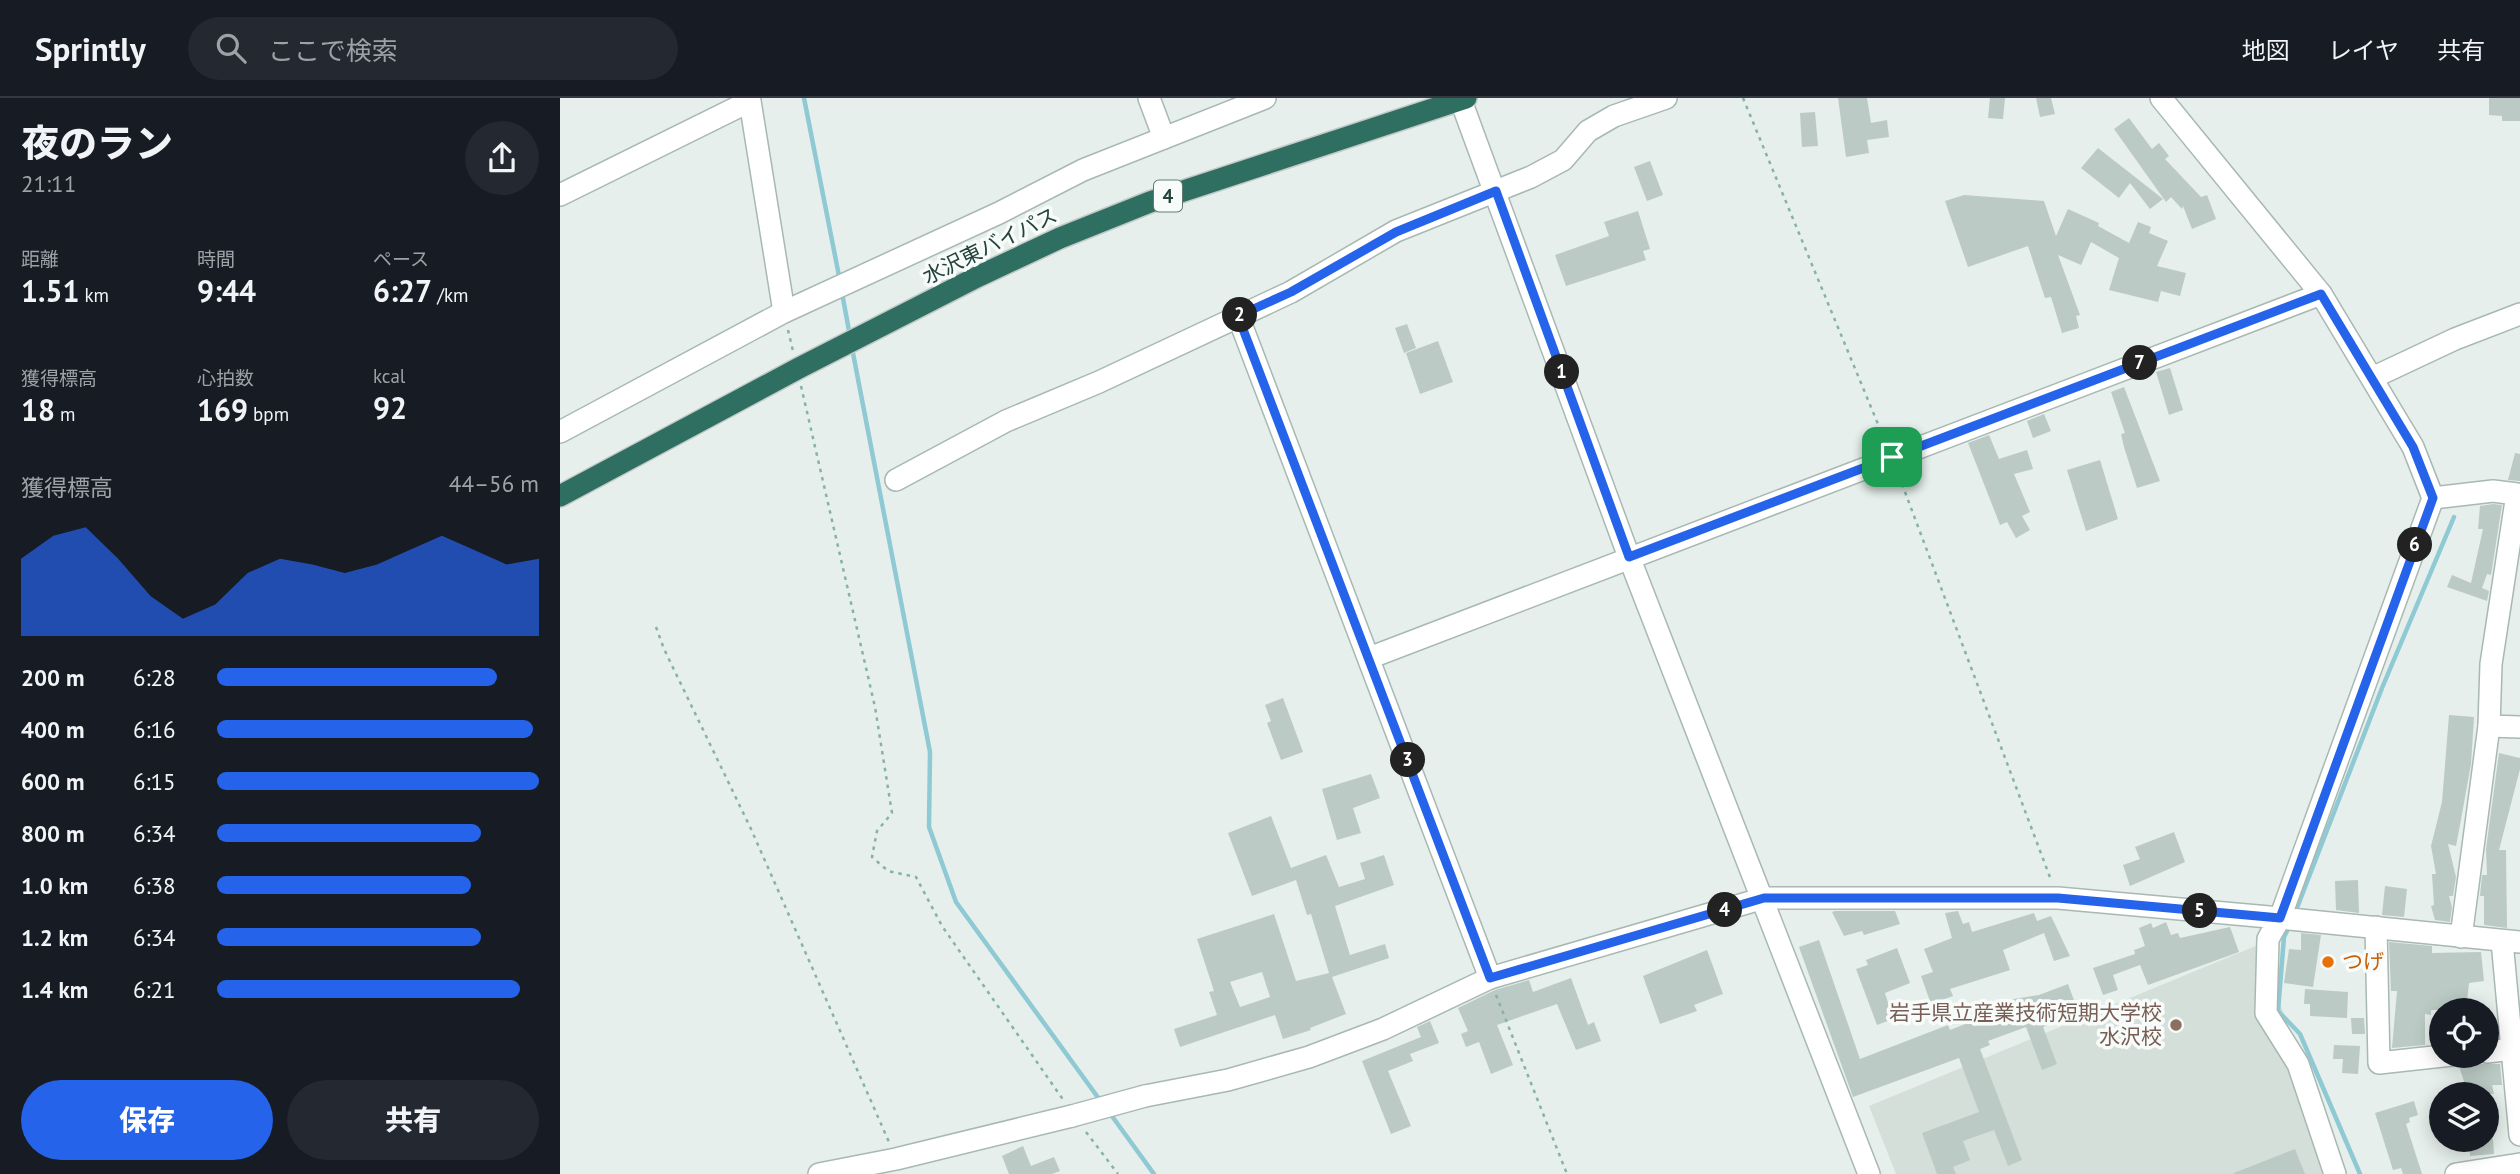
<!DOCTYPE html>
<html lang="ja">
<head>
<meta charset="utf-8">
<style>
  body { margin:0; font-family:"PT Sans","Noto Sans JP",sans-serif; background:#242831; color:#f1f3f6; height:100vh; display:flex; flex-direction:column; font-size:26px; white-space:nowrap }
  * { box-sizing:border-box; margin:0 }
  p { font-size:23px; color:#9ea1a6 }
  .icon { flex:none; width:38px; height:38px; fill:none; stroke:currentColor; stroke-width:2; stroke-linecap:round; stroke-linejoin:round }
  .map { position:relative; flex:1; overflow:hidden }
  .drawer { display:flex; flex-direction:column; background:#171b24; width:560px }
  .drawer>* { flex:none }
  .fabs { position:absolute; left:1869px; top:900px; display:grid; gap:14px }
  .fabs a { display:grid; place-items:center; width:70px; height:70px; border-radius:50%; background:#171b24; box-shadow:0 4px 18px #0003; font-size:35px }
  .pin { position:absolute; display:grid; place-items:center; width:60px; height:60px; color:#fff; margin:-30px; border-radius:14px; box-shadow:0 4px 10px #0006 }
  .km { position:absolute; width:35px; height:35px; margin:-18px; border-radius:50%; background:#222; color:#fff; font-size:19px; line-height:35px; text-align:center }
  .round { display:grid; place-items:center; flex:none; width:74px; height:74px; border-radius:37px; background:#242831 }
  .headline { display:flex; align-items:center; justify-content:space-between; height:119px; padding:0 21px }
  h1 { font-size:38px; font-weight:800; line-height:52px }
  .stats { display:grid; grid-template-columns:repeat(3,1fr); gap:10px; height:119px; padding:7px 21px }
  .stats div { display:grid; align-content:center }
  .stats b { font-size:30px; font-weight:800 }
  .stats small { font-size:19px; font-weight:400 }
  .stats p { font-size:19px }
  .chart { height:196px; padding:14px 21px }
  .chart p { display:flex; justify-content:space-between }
  .chart svg { width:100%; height:126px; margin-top:7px; fill:#2563eb; opacity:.7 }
  .action { display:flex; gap:14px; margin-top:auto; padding:14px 21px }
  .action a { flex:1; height:80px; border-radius:42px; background:#2563eb; color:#fff; font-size:28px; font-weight:800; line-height:80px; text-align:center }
  .action a+a { background:#242831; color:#f1f3f6 }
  ul { padding:0 21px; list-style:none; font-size:23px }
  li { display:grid; grid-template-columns:112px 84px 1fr; align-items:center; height:52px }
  li i { height:18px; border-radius:9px; background:#2563eb }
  header { display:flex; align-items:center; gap:42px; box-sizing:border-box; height:98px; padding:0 35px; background:#171b24; border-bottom:2px solid #363941 }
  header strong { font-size:33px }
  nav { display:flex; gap:38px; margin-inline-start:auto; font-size:24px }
  .search { width:490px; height:63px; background:#242831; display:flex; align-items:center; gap:18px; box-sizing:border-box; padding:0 24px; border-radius:38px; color:#9ea1a6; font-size:26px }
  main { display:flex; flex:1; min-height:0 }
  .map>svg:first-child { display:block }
  .built { fill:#d4dfda }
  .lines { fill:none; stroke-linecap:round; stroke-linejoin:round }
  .stream { stroke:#8ec9d4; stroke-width:4.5 }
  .building { fill:#bbcac4; fill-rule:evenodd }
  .minor-casing { stroke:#a8b8b2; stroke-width:24 }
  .highway-casing { stroke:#c2cac8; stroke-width:24 }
  .path { stroke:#86b3a5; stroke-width:2.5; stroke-dasharray:3.5 5; stroke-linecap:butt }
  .minor { stroke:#fff; stroke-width:21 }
  .highway { stroke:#2f6f62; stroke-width:21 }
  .minor-bridge-casing { stroke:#a8b8b2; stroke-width:24; stroke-linecap:butt }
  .minor-bridge { stroke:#fff; stroke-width:21 }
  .route-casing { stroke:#fff; stroke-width:14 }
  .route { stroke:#2563eb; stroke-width:9 }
  .food-dot { fill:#e8710a; stroke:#f7fbf9; stroke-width:2.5 }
  .education-dot { fill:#8d6e63; stroke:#f7fbf9; stroke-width:2.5 }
  .labels { text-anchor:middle; stroke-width:7; stroke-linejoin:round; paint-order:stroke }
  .shield { fill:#f7fbf9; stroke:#637a73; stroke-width:2 }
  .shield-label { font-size:19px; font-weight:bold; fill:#24423a }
  .street-label { font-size:21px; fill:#24423a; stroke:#f7fbf9 }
  .food-label { font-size:21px; fill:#c56008; stroke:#f7fbf9; text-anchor:start }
  .education-label { font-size:21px; fill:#785e54; stroke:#f7fbf9; text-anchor:end }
</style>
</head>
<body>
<header>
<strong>Sprintly</strong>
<div class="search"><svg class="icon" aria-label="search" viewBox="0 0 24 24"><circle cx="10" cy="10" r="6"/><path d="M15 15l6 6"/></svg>ここで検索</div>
<nav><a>地図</a><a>レイヤ</a><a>共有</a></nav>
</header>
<main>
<section class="drawer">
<div class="headline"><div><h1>夜のラン</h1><p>21:11</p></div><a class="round"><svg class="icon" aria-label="share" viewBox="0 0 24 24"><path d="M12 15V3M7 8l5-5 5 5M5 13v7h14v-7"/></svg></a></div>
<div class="stats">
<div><p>距離</p><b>1.51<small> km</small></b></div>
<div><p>時間</p><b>9:44</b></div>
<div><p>ペース</p><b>6:27<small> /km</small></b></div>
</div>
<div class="stats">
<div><p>獲得標高</p><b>18<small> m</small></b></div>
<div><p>心拍数</p><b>169<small> bpm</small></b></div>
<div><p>kcal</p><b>92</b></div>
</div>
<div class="chart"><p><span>獲得標高</span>44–56 m</p>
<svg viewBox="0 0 160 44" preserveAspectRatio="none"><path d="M0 44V17L10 9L20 6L30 17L40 30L50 38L60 33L70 22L80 17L90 19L100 22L110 19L120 14L130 9L140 14L150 19L160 17V44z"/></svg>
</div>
<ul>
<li><b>200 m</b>6:28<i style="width:87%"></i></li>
<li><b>400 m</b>6:16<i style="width:98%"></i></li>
<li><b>600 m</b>6:15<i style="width:100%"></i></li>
<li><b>800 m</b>6:34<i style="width:82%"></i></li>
<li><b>1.0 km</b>6:38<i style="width:79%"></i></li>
<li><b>1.2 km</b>6:34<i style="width:82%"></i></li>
<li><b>1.4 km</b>6:21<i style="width:94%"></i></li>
</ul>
<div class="action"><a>保存</a><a>共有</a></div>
</section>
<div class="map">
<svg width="1960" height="1076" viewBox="0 0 1960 1076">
  <rect width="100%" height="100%" fill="#e6efeb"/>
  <polygon class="built" points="1698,847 1784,1076 1336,1076 1309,1008"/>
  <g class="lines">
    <g class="stream">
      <polyline points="244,0 280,183"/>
      <polyline points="282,195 290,238"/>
      <polyline points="292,250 370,654 369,729 396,804 542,1005"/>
      <polyline points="1735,815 1822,590 1894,419"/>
      <polyline points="1730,827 1724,839 1718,913 1740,936 1800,1076"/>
      <polyline points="549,1014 594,1076"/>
    </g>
  </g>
  <g class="building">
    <polygon points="1278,0 1307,0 1311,25 1327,22 1329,39 1307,42 1309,55 1286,59"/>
    <polygon points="1430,0 1445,0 1443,21 1428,20"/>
    <polygon points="1476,0 1491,0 1495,16 1480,19"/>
    <polygon points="1929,0 1960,0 1960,23 1942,23 1942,18 1929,17"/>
    <polygon points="1255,14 1258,48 1242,49 1240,15"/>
    <polygon points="1569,20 1592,51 1599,45 1609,58 1605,61 1641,99 1647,97 1656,121 1632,131 1623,108 1622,111 1611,99 1606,104 1554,31"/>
    <polygon points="1538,50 1575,79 1603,101 1590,111 1570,85 1559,100 1521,70"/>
    <polygon points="1090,63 1103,97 1087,103 1074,69"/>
    <polygon points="1404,97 1484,103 1496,138 1508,111 1539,125 1538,128 1569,145 1578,124 1591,129 1589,135 1608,143 1597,168 1626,175 1620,198 1601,193 1598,204 1549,192 1559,160 1531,144 1521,167 1498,157 1520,217 1516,218 1519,230 1502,235 1491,199 1485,200 1468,148 1408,169 1385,103"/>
    <polygon points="1078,113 1090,151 1083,153 1086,162 1006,188 995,157 1049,138 1044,124"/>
    <polygon points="847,226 856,250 844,255 835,230"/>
    <polygon points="878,243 893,284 860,296 846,255"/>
    <polygon points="1610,270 1623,312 1609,317 1596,274"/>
    <polygon points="1564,289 1600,383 1577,390 1564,349 1561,336 1565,335 1551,294"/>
    <polygon points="1484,316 1491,333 1473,340 1467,323"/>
    <polygon points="1429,337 1439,361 1467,352 1473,371 1454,376 1470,414 1462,418 1470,432 1456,440 1447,424 1440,427 1408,345"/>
    <polygon points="1955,355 1960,356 1960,383 1948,382"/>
    <polygon points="1540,362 1558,421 1526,433 1507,372"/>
    <polygon points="1933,406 1942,407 1931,477 1927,476 1922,490 1929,493 1927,503 1887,489 1892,477 1911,485 1923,431 1918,431 1920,408"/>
    <polygon points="723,600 743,654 721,662 707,625 711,623 705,607"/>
    <polygon points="1889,617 1914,619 1911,666 1900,727 1896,748 1888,746 1896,779 1893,798 1889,798 1892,809 1890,824 1875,822 1871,808 1874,807 1872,776 1876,776 1871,748 1882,704"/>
    <polygon points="1939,655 1960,660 1960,671 1939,752 1946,752 1947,830 1924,827 1924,798 1920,798 1922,777 1927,777 1926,751"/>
    <polygon points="811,676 820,700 793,710 801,735 777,742 762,691"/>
    <path d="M711,718l20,52 35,-13 13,32 26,-8 -5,-16 24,-8 10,30 -59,21 15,49 35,-11 4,14 -57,19 14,37 -36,14 1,2 -28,9 -8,-24 -95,32 -6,-18 43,-14 -8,-23 5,-1 -17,-52 77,-25 22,67 33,-8 -18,-59 -4,1 -11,-35 -44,16 -24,-63zM702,874l8,25 -30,10 -10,-25z"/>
    <polygon points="1614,734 1625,764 1570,788 1563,767 1580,761 1575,749"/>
    <polygon points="1798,782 1799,815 1776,812 1775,783"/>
    <polygon points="1825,788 1847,791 1844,819 1822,817"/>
    <polygon points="1275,813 1335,813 1340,826 1304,837 1302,833 1284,838 1272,814"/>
    <polygon points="1398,813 1403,826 1409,824 1412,834 1474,815 1477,823 1491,818 1510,858 1494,863 1484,835 1443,852 1450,872 1390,891 1393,898 1371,906 1361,878 1373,874 1364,851 1392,840 1385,815"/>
    <polygon points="1606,824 1611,837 1618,835 1620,840 1670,829 1679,854 1588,887 1580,867 1553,877 1558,892 1543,897 1533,870 1575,856 1574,852 1585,848 1579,830 1591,825 1593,830"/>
    <polygon points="1741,835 1761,837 1753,889 1724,885 1729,851 1741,852"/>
    <polygon points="1259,842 1300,961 1388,927 1390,932 1431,916 1429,911 1454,901 1479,897 1508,886 1519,916 1483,929 1497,966 1482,972 1466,929 1428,943 1430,947 1420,951 1462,1062 1448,1068 1434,1032 1403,1043 1410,1062 1393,1069 1396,1076 1377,1076 1362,1035 1419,1014 1399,960 1293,999 1239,849"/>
    <polygon points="1829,844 1872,848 1872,855 1921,854 1924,883 1909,885 1906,912 1871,912 1871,917 1865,916 1865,947 1832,950 1837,893 1831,893"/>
    <polygon points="1337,850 1350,885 1325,895 1333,921 1317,927 1296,871 1308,867 1306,862"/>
    <polygon points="1147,852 1163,896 1134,907 1137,913 1100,926 1083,878"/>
    <polygon points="1011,880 1028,927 1034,924 1041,943 1016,952 997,906 937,927 953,967 931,976 919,944 906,949 901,936 908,933 898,910 935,892 969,882 973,894"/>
    <polygon points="1745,891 1788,894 1787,920 1750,918 1750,906 1744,906"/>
    <polygon points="1791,920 1804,920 1805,936 1792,936"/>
    <polygon points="870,923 879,945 850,956 853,963 828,973 851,1028 831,1036 802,963 861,939 857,929"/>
    <polygon points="1774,947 1800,948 1798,976 1782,975 1783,961 1773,961"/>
    <polygon points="1916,960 1922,966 1940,966 1942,987 1932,987 1934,996 1908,996 1899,968"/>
    <polygon points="1854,1003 1858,1017 1849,1020 1850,1024 1846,1026 1862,1076 1843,1076 1841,1070 1833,1072 1815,1015"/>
    <polygon points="1909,1041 1933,1041 1934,1056 1910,1058"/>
    <polygon points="463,1048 471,1068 494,1059 500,1073 492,1076 449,1076 442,1058"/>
    <polygon points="1735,1051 1745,1076 1674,1076 1674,1075"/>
  </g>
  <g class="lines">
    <defs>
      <g id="minor">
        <polyline points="589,0 604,40"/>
        <polyline points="900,0 1069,459 1309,1076"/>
        <polyline points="1601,0 1761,196 1853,349 1873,400 1720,820 1960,844"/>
        <polyline points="0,97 190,3 224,214"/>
        <polyline points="678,218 930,880"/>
        <polyline points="1812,280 1895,241 1960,216"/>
        <polyline points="0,334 224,214 439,115 523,72 705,0"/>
        <polyline points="336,382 446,323 539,284 731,194 836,133 971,79 1003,62 1028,33 1054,18 1106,0"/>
        <polyline points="1873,400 1933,393 1957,396 1931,566 1929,628 1901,839"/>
        <polyline points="809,560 1761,196"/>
        <polyline points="1929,628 1960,629"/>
        <polyline points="1816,829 1819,965 1892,957"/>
        <polyline points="1942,843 1960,1037"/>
        <polyline points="1927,954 1952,951"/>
        <polyline points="585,998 668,982 749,959 823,931 930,880 1204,800 1498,800 1720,820 1708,841 1706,915 1738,966 1775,1076"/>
        <polyline points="259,1076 336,1061 512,1018"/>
        <polyline points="1896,1076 1960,1066"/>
      </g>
      <polyline id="highway" points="0,398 239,270 417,179 500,140 590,104 906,0"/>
    </defs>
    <use href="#minor" class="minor-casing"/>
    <use href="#highway" class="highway-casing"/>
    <g class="path">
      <polyline points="1183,0 1325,343"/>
      <polyline points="228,232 233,253"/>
      <polyline points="241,288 315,609 332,715 317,733 312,759 328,773 356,779 382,828 504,1003"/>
      <polyline points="1339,378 1491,782"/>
      <polyline points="96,529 104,551 191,731 329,1044"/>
      <polyline points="936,897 1007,1076"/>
      <polyline points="526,1034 558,1076"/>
    </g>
    <use href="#minor" class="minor"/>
    <use href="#highway" class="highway"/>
    <defs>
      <polyline id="minor-bridge" points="512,1018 585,998"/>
    </defs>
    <use href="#minor-bridge" class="minor-bridge-casing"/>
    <use href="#minor-bridge" class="minor-bridge"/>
  </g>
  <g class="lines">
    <defs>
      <polygon id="route" points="936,93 1069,459 1761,196 1853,349 1873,400 1720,820 1498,800 1204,800 930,880 678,218 731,194 836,134"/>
    </defs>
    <use href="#route" class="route-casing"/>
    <use href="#route" class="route"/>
  </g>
  <circle class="food-dot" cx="1768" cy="864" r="7"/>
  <circle class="education-dot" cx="1616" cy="927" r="7"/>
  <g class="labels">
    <rect class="shield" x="594" y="82.5" width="28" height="31" rx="5"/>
    <g class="shield-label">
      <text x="608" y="105">4</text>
    </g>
    <g class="street-label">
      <text transform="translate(430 148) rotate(-26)" y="7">水沢東バイパス</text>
    </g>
    <g class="food-label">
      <text x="1782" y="871">つげ</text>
    </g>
    <g class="education-label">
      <text x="1602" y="922">岩手県立産業技術短期大学校<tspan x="1602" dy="24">水沢校</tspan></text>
    </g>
  </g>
</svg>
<div class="fabs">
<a><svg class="icon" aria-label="locate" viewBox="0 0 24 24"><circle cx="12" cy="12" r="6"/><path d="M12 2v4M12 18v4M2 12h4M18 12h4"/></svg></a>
<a><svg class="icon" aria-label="layers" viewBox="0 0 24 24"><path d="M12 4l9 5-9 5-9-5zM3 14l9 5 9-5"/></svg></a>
</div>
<div class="pin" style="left:1332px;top:359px;background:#1e9e55"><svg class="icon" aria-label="arrive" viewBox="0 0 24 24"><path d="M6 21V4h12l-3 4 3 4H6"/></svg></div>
<b class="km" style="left:1002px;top:274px">1</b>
<b class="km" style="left:680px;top:217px">2</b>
<b class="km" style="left:848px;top:662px">3</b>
<b class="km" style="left:1165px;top:812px">4</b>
<b class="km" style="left:1640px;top:813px">5</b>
<b class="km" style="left:1855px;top:447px">6</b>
<b class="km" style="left:1580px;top:265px">7</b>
</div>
</main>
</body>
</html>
